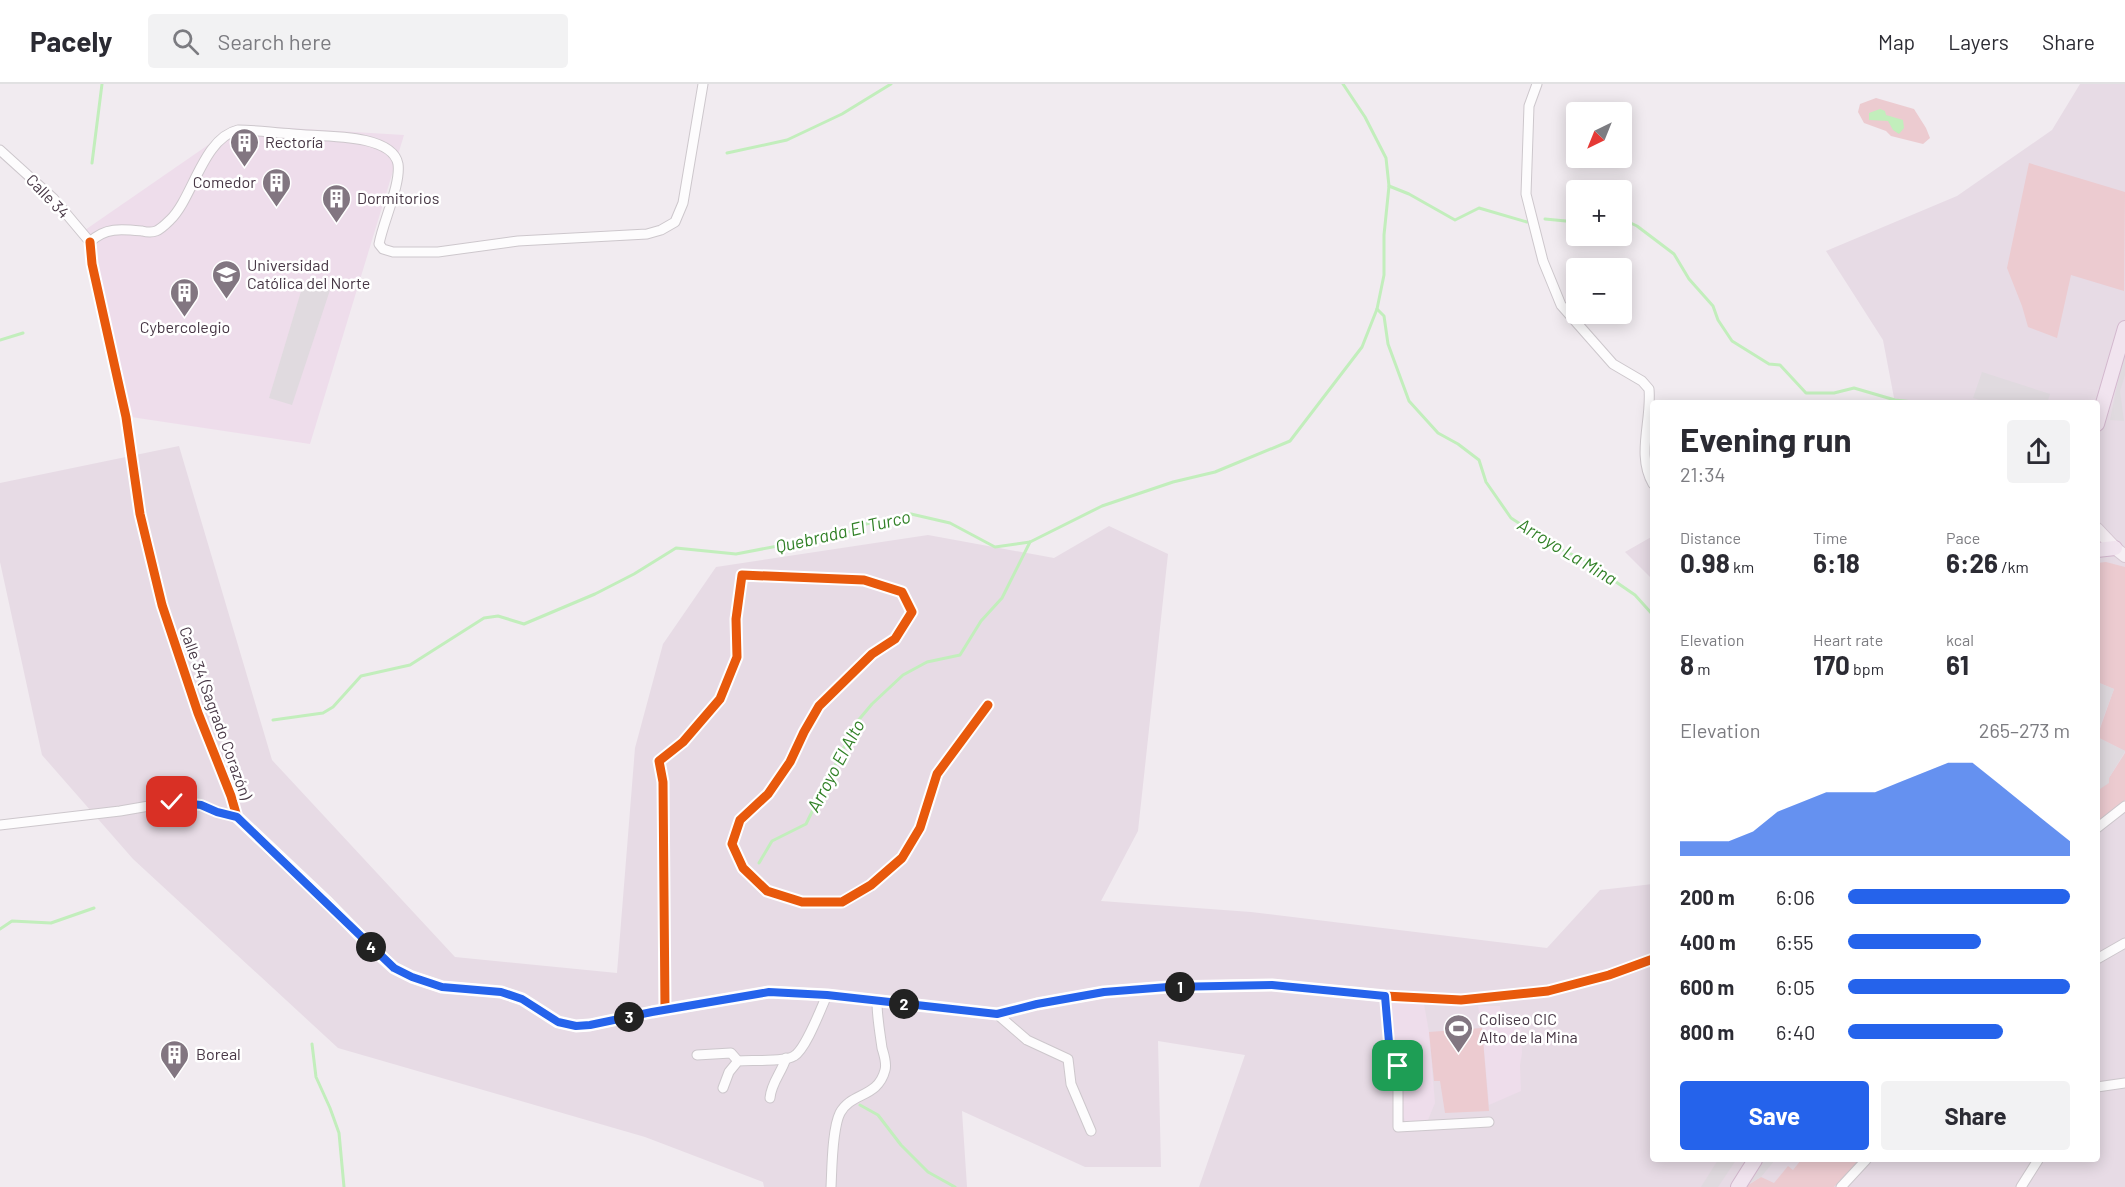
<!DOCTYPE html>
<html lang="en">
<head>
<meta charset="utf-8">
<style>
  body { margin:0; font-family:Barlow,sans-serif; background:#f2f2f3; color:#2b2b33; height:100vh; display:flex; flex-direction:column; font-size:22px; white-space:nowrap }
  * { box-sizing:border-box; margin:0 }
  p { font-size:20px; color:#7c7c81 }
  .icon { flex:none; width:33px; height:33px; fill:none; stroke:currentColor; stroke-width:2; stroke-linecap:round; stroke-linejoin:round }
  .map { position:relative; flex:1; overflow:hidden }
  .panel { position:absolute; left:1650px; top:316px; width:450px; height:762px; display:flex; flex-direction:column; background:#fff; border-radius:6px; box-shadow:0 3px 15px #0003 }
  .panel>* { flex:none }
  .needle { width:39px; rotate:223deg }
  .buttons { position:absolute; left:1566px; top:18px; display:grid; gap:12px }
  .buttons a { display:grid; place-items:center; width:66px; height:66px; border-radius:6px; background:#fff; box-shadow:0 3px 15px #0003; font-size:30px }
  .pin { position:absolute; display:grid; place-items:center; width:51px; height:51px; color:#fff; margin:-26px; border-radius:12px; box-shadow:0 3px 9px #0006 }
  .km { position:absolute; width:30px; height:30px; margin:-15px; border-radius:50%; background:#222; color:#fff; font-size:16px; line-height:30px; text-align:center }
  .round { display:grid; place-items:center; flex:none; width:63px; height:63px; border-radius:6px; background:#f2f2f3 }
  .headline { display:flex; align-items:center; justify-content:space-between; height:102px; padding:0 30px }
  h1 { font-size:33px; font-weight:700; line-height:45px }
  .figures { display:grid; grid-template-columns:repeat(3,1fr); gap:9px; height:102px; padding:6px 30px }
  .figures div { display:grid; align-content:center }
  .figures b { font-size:26px; font-weight:700 }
  .figures small { font-size:16px; font-weight:400 }
  .figures p { font-size:16px }
  .chart { height:168px; padding:12px 30px }
  .chart p { display:flex; justify-content:space-between }
  .chart svg { width:100%; height:108px; margin-top:6px; fill:#2563eb; opacity:.7 }
  .button { display:flex; gap:12px; margin-top:auto; padding:12px 30px }
  .button a { flex:1; height:69px; border-radius:6px; background:#2563eb; color:#fff; font-size:24px; font-weight:700; line-height:69px; text-align:center }
  .button a+a { background:#f2f2f3; color:#2b2b33 }
  ul { padding:0 30px; list-style:none; font-size:20px }
  li { display:grid; grid-template-columns:96px 72px 1fr; align-items:center; height:45px }
  li i { height:15px; border-radius:8px; background:#2563eb }
  header { display:flex; align-items:center; gap:36px; box-sizing:border-box; height:84px; padding:0 30px; background:#fff; border-bottom:2px solid #e1e1e2 }
  header strong { font-size:28px }
  nav { display:flex; gap:33px; margin-inline-start:auto; font-size:21px }
  .search { width:420px; height:54px; background:#f2f2f3; display:flex; align-items:center; gap:15px; box-sizing:border-box; padding:0 21px; border-radius:6px; color:#7c7c81; font-size:22px }
  .map>svg:first-child { display:block }
  .residential { fill:#e7dbe5 }
  .education { fill:#eeddeb }
  .green { fill:#eccbd0 }
  .parking { fill:#e0dadf }
  .water { fill:#c2eebc }
  .lines { fill:none; stroke-linecap:round; stroke-linejoin:round }
  .stream { stroke:#c2eebc; stroke-width:3 }
  .minor-casing { stroke:#cdc7cc; stroke-width:11 }
  .secondary-casing { stroke:#d6c8d3; stroke-width:14 }
  .primary-casing { stroke:#d3b8ce; stroke-width:16 }
  .minor { stroke:#fdfcfd; stroke-width:9 }
  .secondary { stroke:#f6eff4; stroke-width:12 }
  .primary { stroke:#f1e4ef; stroke-width:14 }
  .cycleway-casing { stroke:#fff; stroke-width:13 }
  .cycleway { stroke:#e8590c; stroke-width:9 }
  .route-casing { stroke:#fff; stroke-width:12 }
  .route { stroke:#2563eb; stroke-width:8 }
  .labels { text-anchor:middle; stroke-width:5; stroke-linejoin:round; paint-order:stroke }
  .poi-label { font-size:16px; fill:#473745; stroke:#fff; text-anchor:start }
  .street-label { font-size:16px; fill:#473745; stroke:#fff }
  .water-label { font-size:18px; font-style:italic; fill:#318127; stroke:#fff }
</style>
</head>
<body>
<header>
<strong>Pacely</strong>
<div class="search"><svg class="icon" aria-label="search" viewBox="0 0 24 24"><circle cx="10" cy="10" r="6"/><path d="M15 15l6 6"/></svg>Search here</div>
<nav><a>Map</a><a>Layers</a><a>Share</a></nav>
</header>
<div class="map">
<svg width="2125" height="1103" viewBox="0 0 2125 1103">
  <rect width="100%" height="100%" fill="#f1ebf0"/>
  <g class="residential">
    <polygon points="2080,0 2125,0 2125,1103 1199,1103 1245,971 1158,957 1161,1083 1085,1083 962,1027 967,1103 764,1103 763,1098 645,1053 338,964 133,775 42,671 0,478 0,399 179,362 272,676 455,873 617,889 635,664 663,560 716,483 928,451 1054,474 1109,442 1168,470 1138,747 1101,817 1251,828 1547,864 1600,806 1653,800 1653,1076 2097,1076 2097,320 1895,319 1883,256 1826,167 1957,112 2052,46"/>
    <polygon points="1653,452 1653,496 1625,468"/>
  </g>
  <g class="education">
    <polygon points="237,41 404,51 310,360 131,333 105,248 85,146"/>
    <polygon points="1392,918 1424,920 1429,948 1435,1019 1426,1041 1406,1040 1403,1031 1403,978 1394,961"/>
    <polygon points="1478,922 1500,922 1502,942 1521,940 1522,969 1520,981 1521,1007 1489,1021 1482,944"/>
  </g>
  <g class="green">
    <polygon points="1876,14 1914,25 1926,44 1930,54 1923,60 1891,52 1886,47 1864,39 1858,28 1860,20"/>
    <polygon points="2029,79 2125,108 2124,207 2071,191 2057,254 2028,243 2022,222 2007,184"/>
    <polygon points="2106,478 2125,483 2125,667 2097,653 2114,605 2097,598 2097,479"/>
    <polygon points="2125,669 2125,716 2097,740 2097,707 2109,694"/>
    <polygon points="1482,944 1489,1027 1445,1029 1440,997 1434,997 1429,948"/>
    <polygon points="1801,1076 1859,1076 1834,1103 1745,1103 1761,1093 1774,1099 1788,1082 1793,1086"/>
  </g>
  <g class="parking">
    <polygon points="307,199 330,206 292,321 269,314 302,204 305,205"/>
    <polygon points="2125,260 2125,291 2120,307 2124,337 2110,336"/>
    <polygon points="1982,288 2050,310 2047,319 1990,319 1973,314"/>
    <polygon points="2097,598 2114,605 2097,650"/>
    <polygon points="2097,653 2125,667 2109,694 2109,699 2097,707"/>
    <polygon points="1718,1076 1736,1076 1718,1103 1701,1103"/>
    <polygon points="1762,1076 1775,1076 1761,1093 1743,1103"/>
  </g>
  <polygon class="water" points="1880,25 1885,27 1886,31 1903,36 1904,44 1899,50 1893,46 1888,37 1869,36 1869,29"/>
  <g class="lines">
    <g class="stream">
      <polyline points="727,69 787,56 842,30 891,0"/>
      <polyline points="92,79 102,0"/>
      <polyline points="1389,102 1409,110 1455,136 1479,124 1527,138"/>
      <polyline points="1545,135 1576,138"/>
      <polyline points="1622,135 1637,142 1674,170 1689,195 1713,222 1718,236 1732,257 1769,280 1780,281 1806,309 1834,309 1854,304 1895,316 1922,319"/>
      <polyline points="1377,225 1384,232 1388,260 1409,317 1438,349 1458,360 1479,376 1486,398 1511,434 1556,463 1584,476 1635,511 1653,531"/>
      <polyline points="0,256 23,249"/>
      <polyline points="273,636 323,629 333,623 361,592 410,581 484,534 498,532 524,540 595,510 634,490 676,464 736,470 783,461 838,453 866,440 911,430 950,439 995,463 1030,458 1102,422 1173,398 1215,388 1290,357 1362,263 1377,225 1384,191 1384,151 1389,102 1386,74 1365,33 1343,0"/>
      <polyline points="759,779 772,757 806,740 856,639 872,620 903,591 927,578 960,571 981,537 1002,514 1030,458"/>
      <polyline points="0,845 12,837 51,839 94,824"/>
      <polyline points="312,960 316,993 330,1024 339,1049 344,1103"/>
      <polyline points="860,1021 878,1031 901,1061 928,1088 955,1103"/>
    </g>
    <defs>
      <g id="minor">
        <path d="M1537,0l-8,22 -3,88 17,67 18,44 52,59 29,17 7,8c3,32 -13,66 4,95"/>
        <polyline points="0,66 53,114 90,158"/>
        <polyline points="90,158 92,180 126,333 140,430 162,521 198,629 231,712 237,733 327,818 373,865 394,884 412,893 442,903 501,908 522,915 558,938 576,942 590,941 652,928 769,908 827,911 997,930 1037,920 1104,908 1168,903 1272,901 1385,912 1461,916 1548,907 1609,891 1653,875"/>
        <path d="M90,158c15,-15 32,-13 52,-11 4,1 9,2 14,0 5,-2 10,-7 14,-11 23,-22 33,-82 68,-90 18,0 36,3 55,4 24,3 99,-2 105,30 3,20 -15,58 -19,80l4,5 10,3h45l80,-11 129,-7 14,-4 14,-8 8,-19 20,-119"/>
        <polyline points="0,741 120,727 172,718 201,721 217,728 237,733"/>
        <polyline points="2097,744 2125,722"/>
        <polyline points="2097,875 2125,859"/>
        <polyline points="1385,912 1390,970 1398,982 1398,1043 1489,1038"/>
        <polyline points="665,925 663,698 659,677 683,658 720,615 737,573 736,535 742,491 864,496 902,508 912,528 895,555 872,570 819,622 804,648 790,678 768,710 740,736 732,760 743,784 767,807 802,818 842,818 871,801 902,774 920,744 937,690 988,621"/>
        <polyline points="997,930 1027,956 1068,975 1071,1000 1091,1047"/>
        <polyline points="697,971 731,969 738,977"/>
        <polyline points="2097,1003 2125,999"/>
        <path d="M723,1004l6,-16 9,-11c13,-1 47,1 56,-5 12,-7 27,-48 33,-61"/>
        <path d="M770,1014c1,-15 12,-26 16,-40"/>
        <path d="M831,1103c1,-18 1,-58 9,-74 11,-21 38,-15 45,-43 2,-7 -1,-15 -3,-22 -2,-15 -5,-31 -5,-46"/>
        <polyline points="1841,1103 1866,1076"/>
        <polyline points="2021,1103 2038,1076"/>
      </g>
      <polyline id="secondary" points="2097,445 2115,464 2125,472"/>
      <g id="primary">
        <polyline points="2097,340 2125,244"/>
        <polyline points="2097,466 2115,464"/>
        <polyline points="1738,1103 1755,1076"/>
      </g>
    </defs>
    <use href="#minor" class="minor-casing"/>
    <use href="#secondary" class="secondary-casing"/>
    <use href="#primary" class="primary-casing"/>
    <use href="#minor" class="minor"/>
    <use href="#secondary" class="secondary"/>
    <use href="#primary" class="primary"/>
    <defs>
      <g id="cycleway">
        <polyline points="90,158 92,180 126,333 140,430 162,521 198,629 231,712 237,733 327,818 373,865 394,884 412,893 442,903 501,908 522,915 558,938 576,942 590,941 652,928 769,908 827,911 997,930 1037,920 1104,908 1168,903 1272,901 1385,912 1461,916 1548,907 1609,891 1653,875"/>
        <polyline points="665,925 663,698 659,677 683,658 720,615 737,573 736,535 742,491 864,496 902,508 912,528 895,555 872,570 819,622 804,648 790,678 768,710 740,736 732,760 743,784 767,807 802,818 842,818 871,801 902,774 920,744 937,690 988,621"/>
      </g>
    </defs>
    <use href="#cycleway" class="cycleway-casing"/>
    <use href="#cycleway" class="cycleway"/>
  </g>
  <g class="lines">
    <defs>
      <polyline id="route" points="172,718 201,721 217,728 237,733 394,884 412,893 442,903 501,908 522,915 558,938 576,942 590,941 652,928 769,908 827,911 997,930 1037,920 1104,908 1168,903 1272,901 1385,912 1390,970 1398,982"/>
    </defs>
    <use href="#route" class="route-casing"/>
    <use href="#route" class="route"/>
  </g>
  <defs>
    <symbol id="building-pin" viewBox="-11 -11 22 30"><path d="M0 17L-7.5 6A9.5 9.5 0 1 1 7.5 6Z" fill="#827681" stroke="#fff"/><path d="M-4-6H4V6H1V3H-1V6H-4ZM-2.5-4.3h1.7v1.8h-1.7ZM.8-4.3h1.7v1.8H.8ZM-2.5-1h1.7V.8h-1.7ZM.8-1h1.7V.8H.8Z" fill="#fff"/></symbol>
    <symbol id="university-pin" viewBox="-11 -11 22 30"><path d="M0 17L-7.5 6A9.5 9.5 0 1 1 7.5 6Z" fill="#827681" stroke="#fff"/><path d="M0-5L7-2L0 1L-7-2ZM-4 1L0 2.5L4 1V4Q0 6-4 4Z" fill="#fff"/></symbol>
    <symbol id="stadium-pin" viewBox="-11 -11 22 30"><path d="M0 17L-7.5 6A9.5 9.5 0 1 1 7.5 6Z" fill="#827681" stroke="#fff"/><path d="M0-5a6.5 5 0 1 0 0 10a6.5 5 0 1 0 0-10ZM-3.5-1.8h7v3.6h-7Z" fill="#fff"/></symbol>
  </defs>
  <g fill-rule="evenodd">
    <use href="#building-pin" x="228" y="42" width="33" height="45"/>
    <use href="#building-pin" x="260" y="82" width="33" height="45"/>
    <use href="#building-pin" x="320" y="98" width="33" height="45"/>
    <use href="#university-pin" x="210" y="174" width="33" height="45"/>
    <use href="#building-pin" x="168" y="192" width="33" height="45"/>
    <use href="#stadium-pin" x="1442" y="928" width="33" height="45"/>
    <use href="#building-pin" x="158" y="954" width="33" height="45"/>
  </g>
  <g class="labels">
    <g class="poi-label">
      <text x="265" y="64">Rectoría</text>
      <text x="256" y="104" text-anchor="end">Comedor</text>
      <text x="357" y="120">Dormitorios</text>
      <text x="247" y="187">Universidad<tspan x="247" dy="18">Católica del Norte</tspan></text>
      <text x="185" y="249" text-anchor="middle">Cybercolegio</text>
      <text x="1479" y="941">Coliseo CIC<tspan x="1479" dy="18">Alto de la Mina</tspan></text>
      <text x="196" y="976">Boreal</text>
    </g>
    <g class="street-label">
      <text transform="translate(48 112) rotate(46)" y="6">Calle 34</text>
      <text transform="translate(216 629) rotate(70)" y="6">Calle 34 (Sagrado Corazón)</text>
    </g>
    <g class="water-label">
      <text transform="translate(843 448) rotate(-13)" y="6">Quebrada El Turco</text>
      <text transform="translate(1567 468) rotate(31)" y="6">Arroyo La Mina</text>
      <text transform="translate(836 682) rotate(-62)" y="6">Arroyo El Alto</text>
    </g>
  </g>
</svg>
<div class="buttons">
<a><svg class="needle" viewBox="-14 -14 28 28"><path d="M0-13l5 13h-10z" fill="#e53935"/><path d="M0 13l5-13h-10z" fill="#7c7c81"/></svg></a>
<a>+</a>
<a>−</a>
</div>
<div class="pin" style="left:1398px;top:982px;background:#1e9e55"><svg class="icon" aria-label="arrive" viewBox="0 0 24 24"><path d="M6 21V4h12l-3 4 3 4H6"/></svg></div>
<div class="pin" style="left:172px;top:718px;background:#d93025"><svg class="icon" aria-label="check" viewBox="0 0 24 24"><path d="M5 12l5 5 9-10"/></svg></div>
<b class="km" style="left:1180px;top:903px">1</b>
<b class="km" style="left:904px;top:920px">2</b>
<b class="km" style="left:629px;top:933px">3</b>
<b class="km" style="left:371px;top:863px">4</b>
<section class="panel">
<div class="headline"><div><h1>Evening run</h1><p>21:34</p></div><a class="round"><svg class="icon" aria-label="share" viewBox="0 0 24 24"><path d="M12 15V3M7 8l5-5 5 5M5 13v7h14v-7"/></svg></a></div>
<div class="figures">
<div><p>Distance</p><b>0.98<small> km</small></b></div>
<div><p>Time</p><b>6:18</b></div>
<div><p>Pace</p><b>6:26<small> /km</small></b></div>
</div>
<div class="figures">
<div><p>Elevation</p><b>8<small> m</small></b></div>
<div><p>Heart rate</p><b>170<small> bpm</small></b></div>
<div><p>kcal</p><b>61</b></div>
</div>
<div class="chart"><p><span>Elevation</span>265–273 m</p>
<svg viewBox="0 0 160 44" preserveAspectRatio="none"><path d="M0 44V38L10 38L20 38L30 34L40 26L50 22L60 18L70 18L80 18L90 14L100 10L110 6L120 6L130 14L140 22L150 30L160 38V44z"/></svg>
</div>
<ul>
<li><b>200 m</b>6:06<i style="width:100%"></i></li>
<li><b>400 m</b>6:55<i style="width:60%"></i></li>
<li><b>600 m</b>6:05<i style="width:100%"></i></li>
<li><b>800 m</b>6:40<i style="width:70%"></i></li>
</ul>
<div class="button"><a>Save</a><a>Share</a></div>
</section>
</div>
</body>
</html>
